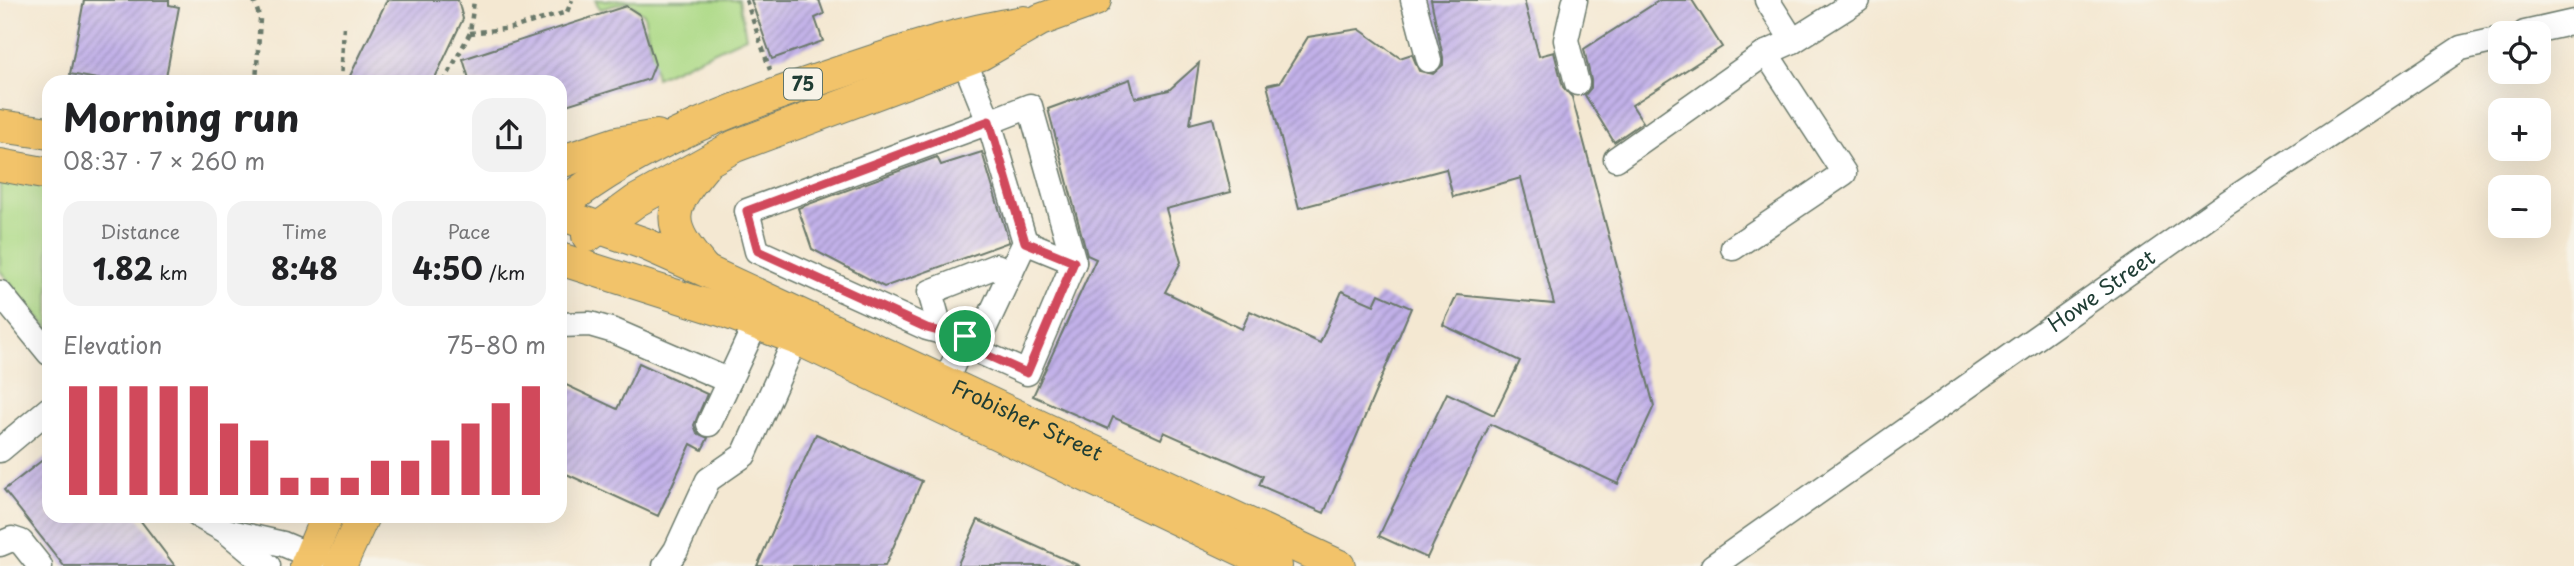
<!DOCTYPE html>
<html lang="en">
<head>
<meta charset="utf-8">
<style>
  body { margin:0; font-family:"Playpen Sans",sans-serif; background:#f2f2f2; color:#202124; height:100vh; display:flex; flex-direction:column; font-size:26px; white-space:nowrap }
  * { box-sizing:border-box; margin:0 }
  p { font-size:23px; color:#757577 }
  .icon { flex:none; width:38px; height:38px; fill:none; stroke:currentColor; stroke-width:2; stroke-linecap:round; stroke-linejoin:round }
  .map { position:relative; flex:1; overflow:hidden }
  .panel { position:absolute; left:42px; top:75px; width:525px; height:448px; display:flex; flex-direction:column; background:#fff; border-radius:21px; box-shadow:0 7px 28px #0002 }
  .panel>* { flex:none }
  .controls { position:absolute; left:2488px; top:21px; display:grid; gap:14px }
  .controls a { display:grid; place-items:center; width:63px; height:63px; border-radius:14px; background:#fff; box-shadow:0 7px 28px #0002; font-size:35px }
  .pin { position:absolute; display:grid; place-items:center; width:60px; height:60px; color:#fff; margin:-30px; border:4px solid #fff; border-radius:50%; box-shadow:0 2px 7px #0007 }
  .round { display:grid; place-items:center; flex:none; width:74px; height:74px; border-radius:21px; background:#f2f2f2 }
  .headline { display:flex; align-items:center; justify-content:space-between; height:119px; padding:0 21px }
  h1 { font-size:38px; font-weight:700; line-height:52px }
  .stats { display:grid; grid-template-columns:repeat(3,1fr); gap:10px; height:119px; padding:7px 21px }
  .stats div { display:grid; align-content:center; border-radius:18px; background:#f2f2f2; text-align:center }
  .stats b { font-size:30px; font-weight:700 }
  .stats small { font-size:19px; font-weight:400 }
  .stats p { font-size:19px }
  .chart { height:196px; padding:14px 21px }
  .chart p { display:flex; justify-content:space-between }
  .chart svg { width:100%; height:126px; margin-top:7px; stroke:#d1495b; stroke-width:6 }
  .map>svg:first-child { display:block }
  .green { fill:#adda87; stroke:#668c5e; stroke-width:2 }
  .building { fill:url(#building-hatch) }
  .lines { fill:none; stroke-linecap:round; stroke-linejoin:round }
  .minor-casing { stroke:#6a796b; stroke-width:27 }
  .major-casing { stroke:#6a796b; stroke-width:34 }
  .path { stroke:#6a796b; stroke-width:4.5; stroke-dasharray:5 5; stroke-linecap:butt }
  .minor { stroke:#fff; stroke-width:24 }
  .major { stroke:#f2c36a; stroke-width:32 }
  .route-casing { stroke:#fff; stroke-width:14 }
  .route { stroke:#d1495b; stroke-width:9 }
  .labels { text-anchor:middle; stroke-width:5; stroke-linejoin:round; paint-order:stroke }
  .shield { fill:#f7f3e8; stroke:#60746a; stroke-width:2 }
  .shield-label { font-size:19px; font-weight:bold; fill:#1f3d34 }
  .street-label { font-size:21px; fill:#1f3d34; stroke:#f7f3e8 }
</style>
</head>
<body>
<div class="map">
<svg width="2574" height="566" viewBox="0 0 2574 566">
  <defs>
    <pattern id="building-hatch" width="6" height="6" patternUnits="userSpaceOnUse" patternTransform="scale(1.75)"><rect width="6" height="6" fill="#c2b1e9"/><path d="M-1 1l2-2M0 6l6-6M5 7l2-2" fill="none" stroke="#9d91be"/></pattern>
  </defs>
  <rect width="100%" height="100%" fill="#f7f3e8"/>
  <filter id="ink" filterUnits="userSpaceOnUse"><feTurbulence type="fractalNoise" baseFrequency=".0143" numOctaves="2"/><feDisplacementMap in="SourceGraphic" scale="14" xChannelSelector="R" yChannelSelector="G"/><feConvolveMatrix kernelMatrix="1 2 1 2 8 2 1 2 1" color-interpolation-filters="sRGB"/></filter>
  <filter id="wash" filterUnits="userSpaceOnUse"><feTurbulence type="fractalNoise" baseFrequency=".00686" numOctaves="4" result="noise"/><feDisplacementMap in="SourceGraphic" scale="28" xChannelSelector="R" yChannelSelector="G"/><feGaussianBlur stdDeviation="1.57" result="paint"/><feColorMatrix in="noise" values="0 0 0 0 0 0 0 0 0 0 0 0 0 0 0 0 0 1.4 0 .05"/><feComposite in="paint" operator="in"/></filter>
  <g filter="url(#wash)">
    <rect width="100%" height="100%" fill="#f4e8d2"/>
    <g class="green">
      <polygon points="595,0 739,0 746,37 656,78 644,14 628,2 600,9"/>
      <polygon points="0,180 49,187 49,330 0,271"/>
    </g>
    <g id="blocks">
      <g class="building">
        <polygon points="84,0 169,0 169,5 179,7 165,82 113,82 70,74"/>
        <polygon points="387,0 458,0 463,19 433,82 347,82"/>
        <polygon points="751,0 819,0 824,14 815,18 823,41 772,59"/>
        <polygon points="1431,0 1524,0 1539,56 1554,52 1563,87 1572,97 1654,406 1618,484 1490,424 1427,558 1379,536 1447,393 1494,415 1520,361 1443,325 1457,295 1554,304 1521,178 1453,197 1446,169 1299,208 1267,85 1280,82 1308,37 1359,29 1400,58 1412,54 1419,71 1433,74 1443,65 1443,57"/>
        <polygon points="1660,0 1692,0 1722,47 1632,105 1643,122 1614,142 1585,95 1591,88 1591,80 1584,49"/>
        <polygon points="626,6 640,15 655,64 649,79 560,107 560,82 470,82 463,59"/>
        <polygon points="1199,63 1190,124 1213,118 1231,192 1166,209 1181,262 1165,292 1242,329 1250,311 1320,343 1342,291 1374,305 1379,294 1411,308 1324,513 1259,485 1263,476 1164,432 1161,439 1113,417 1108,429 1033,396 1096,259 1087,255 1048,109 1130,79 1135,98 1169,90"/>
        <polygon points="982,152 1009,242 884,287 812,249 798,208 937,157 941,165"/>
        <polygon points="639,363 707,394 694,425 697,433 708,438 702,450 691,444 658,516 560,471 560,382 617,409"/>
        <polygon points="816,434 922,481 885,566 757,566"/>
        <polygon points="49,455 49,516 137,516 175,566 64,566 4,490"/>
        <polygon points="978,520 1080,566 957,566"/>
      </g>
    </g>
  </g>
  <g filter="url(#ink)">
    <use href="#blocks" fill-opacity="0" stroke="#6a796b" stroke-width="2"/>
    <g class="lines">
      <defs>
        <g id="minor">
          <polyline points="1413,0 1429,60"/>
          <polyline points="1575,0 1566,40 1577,83"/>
          <polyline points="1767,0 1793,41"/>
          <polyline points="2525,33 2574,22"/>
          <polyline points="1766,53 1793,41 1858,0"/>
          <polyline points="964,60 989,122 1030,106 1074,262 1027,373 982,353 978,342"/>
          <polygon points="989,122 1025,242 978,342 927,328 757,251 747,211"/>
          <polyline points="1616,159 1766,53 1844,173 1733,248"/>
          <polyline points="1025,242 1074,262"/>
          <polyline points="0,293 49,353"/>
          <polyline points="560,325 590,324 614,331 729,381 756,323"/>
          <polyline points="941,331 930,292 996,266 1011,272"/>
          <polyline points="945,382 966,336"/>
          <polyline points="709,424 729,381"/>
          <polyline points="0,450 49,409"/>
          <polyline points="199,516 226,531 268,566"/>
          <polyline points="226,531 283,544 326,562"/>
          <polyline points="0,544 12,539 21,542 40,566"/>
          <polyline points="665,566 676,550 708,480 744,455 796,338"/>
          <path id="s1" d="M1713,566l514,-363 234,-155 40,-9"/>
        </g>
        <g id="major">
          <polyline points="0,126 49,133"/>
          <polyline points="560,162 617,143 657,136"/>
          <polyline points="0,165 49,174"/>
          <path d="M560,206c84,-66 184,-102 284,-135 59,-20 118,-40 180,-49"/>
          <path id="s2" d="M560,214l83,29 63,28 633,295"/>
          <polyline points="588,236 636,201 735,146 981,54 1040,20 1095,0"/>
          <polyline points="560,259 724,311 800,340 1276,566"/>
          <path d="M703,268c-37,-44 -37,-57 1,-102"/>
          <polyline points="306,566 327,516"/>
          <polyline points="340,566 363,516"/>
        </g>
      </defs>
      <use href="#minor" class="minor-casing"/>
      <use href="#major" class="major-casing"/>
      <g class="path">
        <polyline points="254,0 260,19 256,82"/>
        <polyline points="746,0 770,70"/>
        <polyline points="470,33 512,28 567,12 572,0"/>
        <polyline points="341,82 344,25"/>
        <polyline points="444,82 470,33 474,0"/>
      </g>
      <use href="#minor" class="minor"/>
      <use href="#major" class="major"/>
    </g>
  </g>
  <g class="lines" filter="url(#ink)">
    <defs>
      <polygon id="route" points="989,121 1025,242 1074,262 1027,373 982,353 978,342 927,328 758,251 747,211"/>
    </defs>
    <use href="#route" class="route-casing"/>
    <use href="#route" class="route"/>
  </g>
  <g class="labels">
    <rect class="shield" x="784" y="68.5" width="38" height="31" rx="5"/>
    <g class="shield-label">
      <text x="803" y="91">75</text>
    </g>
    <g class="street-label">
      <text dy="7" stroke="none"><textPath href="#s1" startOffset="476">Howe Street</textPath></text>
      <text dy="7" stroke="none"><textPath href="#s2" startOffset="511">Frobisher Street</textPath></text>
    </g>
  </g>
</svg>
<div class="controls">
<a><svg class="icon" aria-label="locate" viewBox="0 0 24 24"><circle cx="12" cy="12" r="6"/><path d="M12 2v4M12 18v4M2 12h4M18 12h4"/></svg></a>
<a>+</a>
<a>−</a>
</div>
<div class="pin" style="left:965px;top:336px;background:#1e9e55"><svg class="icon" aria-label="arrive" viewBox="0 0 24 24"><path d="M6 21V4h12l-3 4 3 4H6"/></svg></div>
<section class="panel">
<div class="headline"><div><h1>Morning run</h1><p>08:37 · 7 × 260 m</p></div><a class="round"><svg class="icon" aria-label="share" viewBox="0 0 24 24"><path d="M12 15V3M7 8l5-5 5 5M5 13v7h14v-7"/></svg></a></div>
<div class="stats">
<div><p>Distance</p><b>1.82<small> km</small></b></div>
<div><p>Time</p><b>8:48</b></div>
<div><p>Pace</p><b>4:50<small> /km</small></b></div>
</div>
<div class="chart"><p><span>Elevation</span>75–80 m</p>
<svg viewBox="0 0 160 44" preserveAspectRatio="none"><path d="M5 44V6M15 44V6M25 44V6M35 44V6M45 44V6M55 44V19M65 44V25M75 44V38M85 44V38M95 44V38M105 44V32M115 44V32M125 44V25M135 44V19M145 44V12M155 44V6"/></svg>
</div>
</section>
</div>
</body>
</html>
